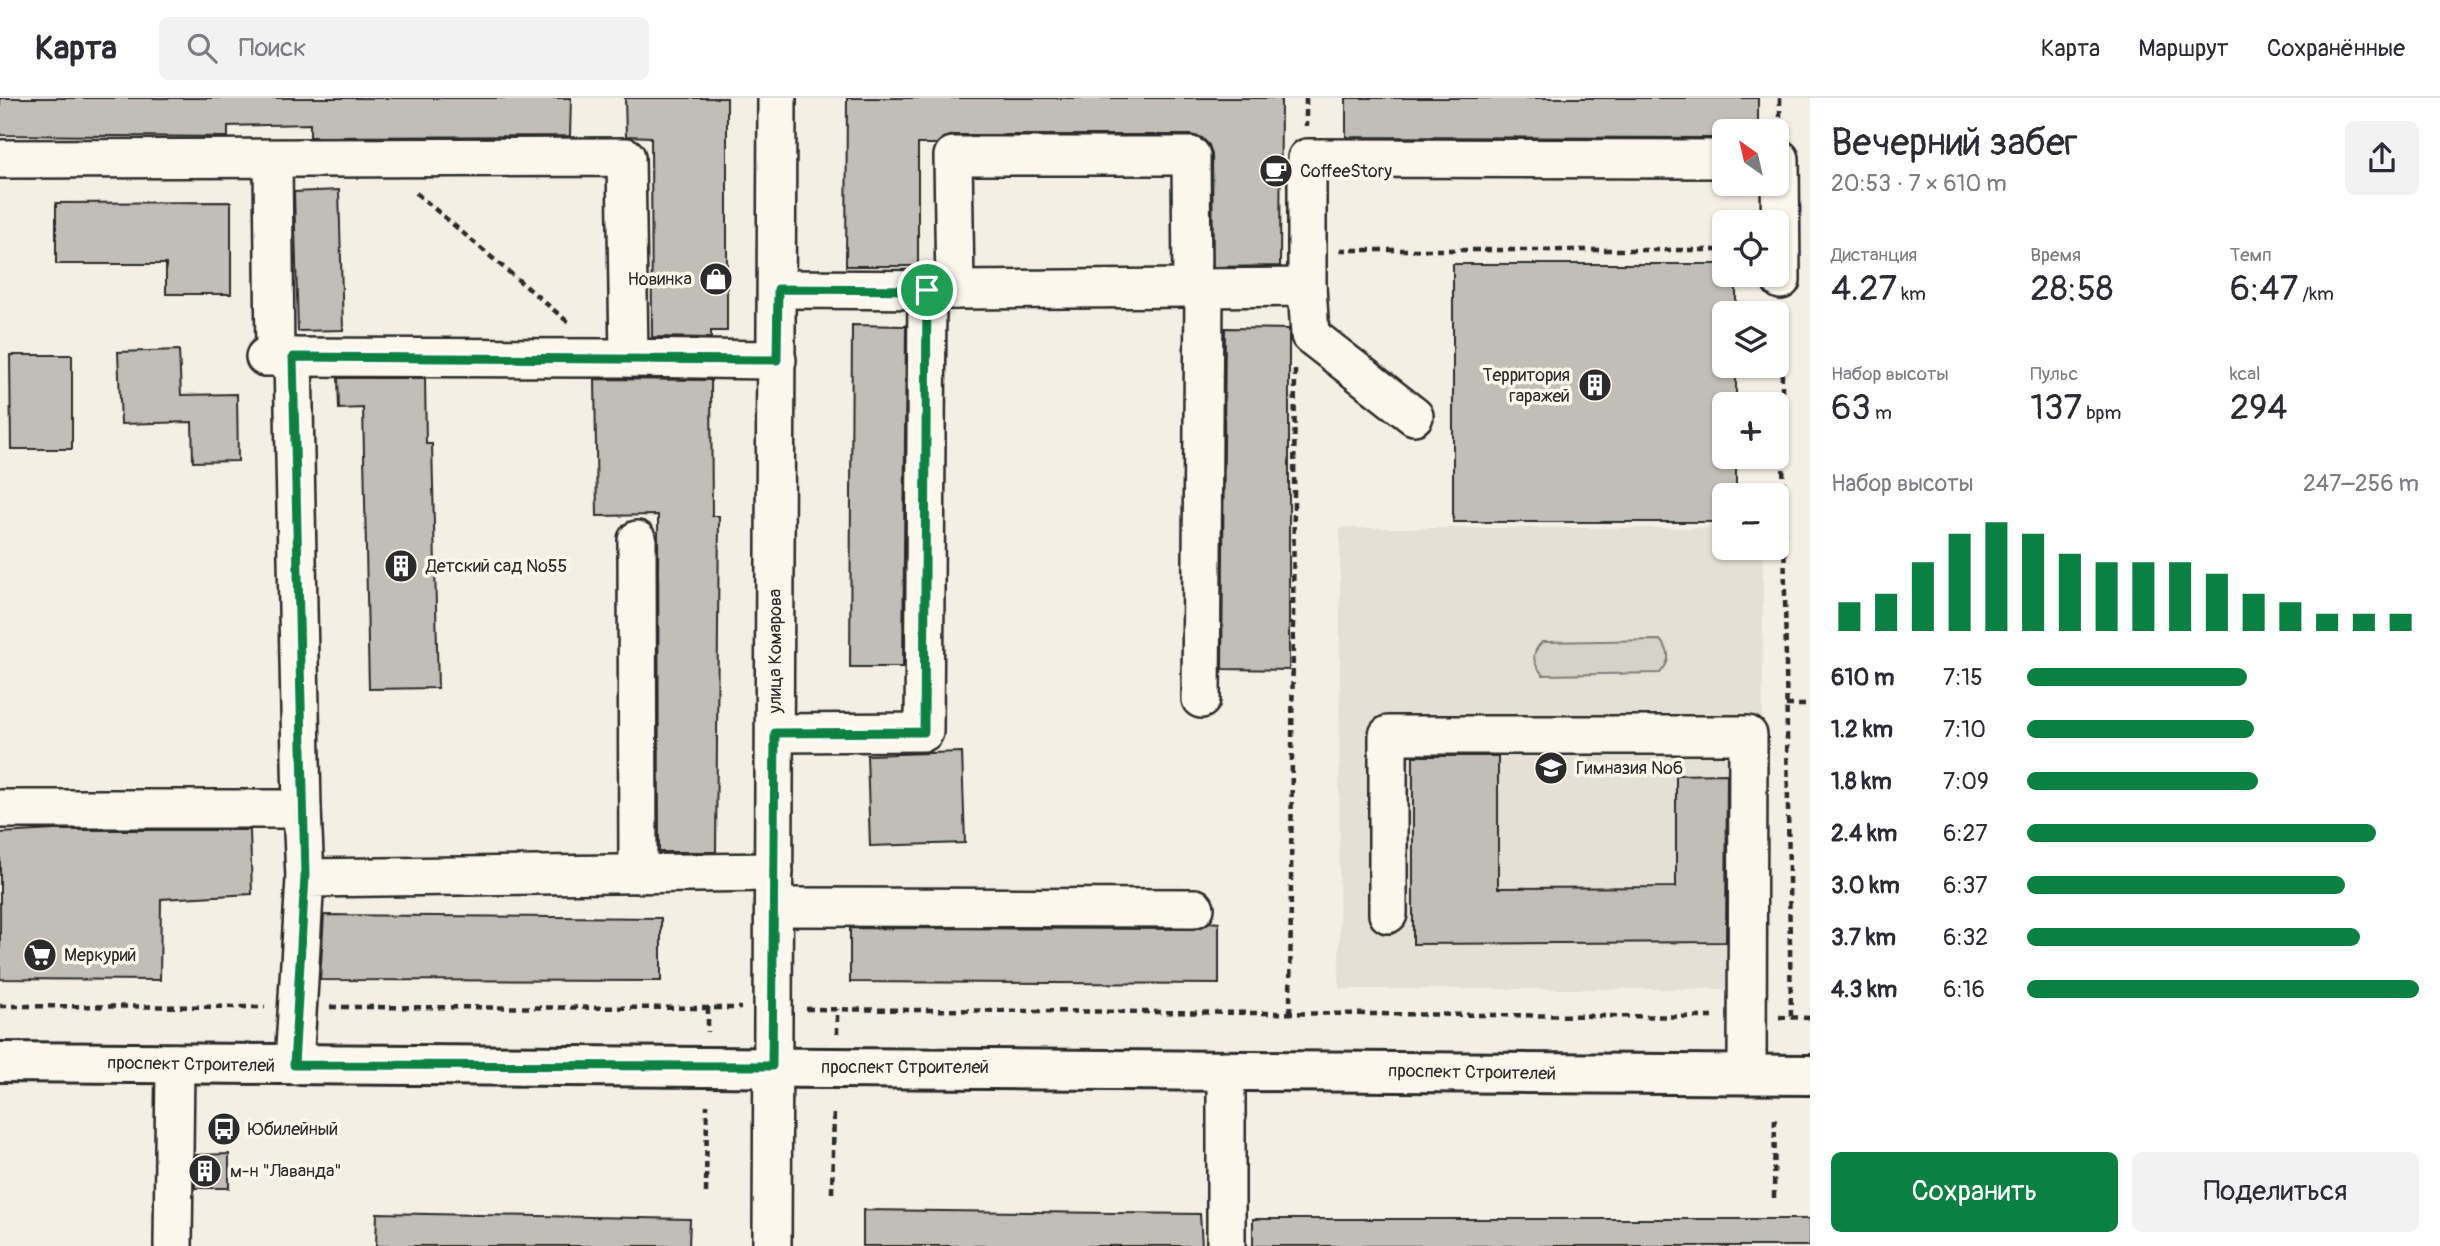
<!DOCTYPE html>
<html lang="ru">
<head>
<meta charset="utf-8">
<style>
  body { margin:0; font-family:Pangolin,sans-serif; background:#f2f2f3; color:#2b2b33; height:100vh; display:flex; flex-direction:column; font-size:26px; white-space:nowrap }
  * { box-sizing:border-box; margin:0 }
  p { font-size:23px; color:#7c7c81 }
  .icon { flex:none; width:38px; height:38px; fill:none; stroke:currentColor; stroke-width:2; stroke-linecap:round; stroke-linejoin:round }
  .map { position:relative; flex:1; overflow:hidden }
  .side { display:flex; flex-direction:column; background:#fff; width:630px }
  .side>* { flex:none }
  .needle { width:46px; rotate:326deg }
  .fabs { position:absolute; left:1712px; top:21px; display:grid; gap:14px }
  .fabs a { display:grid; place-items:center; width:77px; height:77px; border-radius:10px; background:#fff; box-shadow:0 2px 5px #0004; font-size:35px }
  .pin { position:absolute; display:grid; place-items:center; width:60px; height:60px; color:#fff; margin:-30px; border:4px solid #fff; border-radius:50%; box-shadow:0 2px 7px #0007 }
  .round { display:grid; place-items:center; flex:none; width:74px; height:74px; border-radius:10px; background:#f2f2f3 }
  .summary { display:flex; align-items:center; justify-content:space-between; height:119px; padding:0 21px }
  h1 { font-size:38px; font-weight:600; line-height:52px }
  .metrics { display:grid; grid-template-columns:repeat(3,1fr); gap:10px; height:119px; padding:7px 21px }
  .metrics div { display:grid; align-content:center }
  .metrics b { font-size:35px; font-weight:600 }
  .metrics small { font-size:19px; font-weight:400 }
  .metrics p { font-size:19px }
  .chart { height:196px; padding:14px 21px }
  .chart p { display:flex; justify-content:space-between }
  .chart svg { width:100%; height:126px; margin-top:7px; stroke:#0b8043; stroke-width:6 }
  .primary-button { display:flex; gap:14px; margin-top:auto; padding:14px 21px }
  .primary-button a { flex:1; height:80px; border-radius:10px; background:#0b8043; color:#fff; font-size:28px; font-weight:600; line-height:80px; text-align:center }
  .primary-button a+a { background:#f2f2f3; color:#2b2b33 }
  ul { padding:0 21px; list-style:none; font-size:23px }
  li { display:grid; grid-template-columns:112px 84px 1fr; align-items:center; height:52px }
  li i { height:18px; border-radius:9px; background:#0b8043 }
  header { display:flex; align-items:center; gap:42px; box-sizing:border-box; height:98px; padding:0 35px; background:#fff; border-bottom:2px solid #e1e1e2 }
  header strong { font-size:33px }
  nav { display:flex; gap:38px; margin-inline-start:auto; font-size:24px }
  .search { width:490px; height:63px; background:#f2f2f3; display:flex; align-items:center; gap:18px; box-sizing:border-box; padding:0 24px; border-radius:10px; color:#7c7c81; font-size:26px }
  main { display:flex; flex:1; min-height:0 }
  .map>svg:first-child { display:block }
  .built { fill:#e4e0d6 }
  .green { fill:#d5d2c9; stroke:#807e7a; stroke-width:2 }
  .building { fill:#c0beb6; stroke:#2b2b2b; stroke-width:2 }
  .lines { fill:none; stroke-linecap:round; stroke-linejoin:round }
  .minor-casing { stroke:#2b2b2b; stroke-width:42 }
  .major-casing { stroke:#2b2b2b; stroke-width:44 }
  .path { stroke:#2b2b2b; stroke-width:4.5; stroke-dasharray:7 5; stroke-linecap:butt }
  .minor { stroke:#fbf7ec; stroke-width:37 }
  .major { stroke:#fbf7ec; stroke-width:38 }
  .route-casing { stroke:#fff; stroke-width:14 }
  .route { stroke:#0b8043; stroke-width:9 }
  .labels { text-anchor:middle; stroke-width:7; stroke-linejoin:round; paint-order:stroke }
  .poi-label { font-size:18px; fill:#2b2b2b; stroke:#fbf7ec; text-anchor:start }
  .street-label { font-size:18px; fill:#2b2b2b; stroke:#fbf7ec }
</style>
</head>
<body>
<header>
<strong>Карта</strong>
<div class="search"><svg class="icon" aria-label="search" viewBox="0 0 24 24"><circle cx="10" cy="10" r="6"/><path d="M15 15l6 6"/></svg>Поиск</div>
<nav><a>Карта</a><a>Маршрут</a><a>Сохранённые</a></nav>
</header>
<main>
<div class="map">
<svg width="1810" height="1148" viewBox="0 0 1810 1148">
  <rect width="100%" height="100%" fill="#f3efe4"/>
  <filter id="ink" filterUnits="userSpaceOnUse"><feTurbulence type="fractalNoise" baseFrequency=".0143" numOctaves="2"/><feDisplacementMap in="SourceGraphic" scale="14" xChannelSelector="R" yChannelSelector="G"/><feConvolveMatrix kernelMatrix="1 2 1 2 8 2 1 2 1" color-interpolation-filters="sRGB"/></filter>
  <g filter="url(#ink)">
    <polygon class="built" points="1340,430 1724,430 1724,450 1763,450 1762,891 1339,891"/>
    <path class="green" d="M1660,542c11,12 11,21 0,33l-117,2c-10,-12 -13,-21 -1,-33z"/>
    <g class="building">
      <polygon points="0,0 571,0 570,38 310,39 310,26 228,28 228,39 0,37"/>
      <polygon points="625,0 727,0 727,233 711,233 711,240 652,239 651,39 626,38"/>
      <polygon points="847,0 1281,0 1280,168 1213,169 1212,57 1209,47 1202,40 1191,37 953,37 943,40 937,46 918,46 918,168 846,168"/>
      <polygon points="1346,0 1758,0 1758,33 1724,33 1724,40 1346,39"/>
      <polygon points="339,92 343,232 298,233 294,94"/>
      <polygon points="231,104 231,196 166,196 166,166 56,166 56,105"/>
      <polygon points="1453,166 1724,166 1724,177 1736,177 1736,215 1724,215 1724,268 1736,268 1736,306 1724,306 1724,359 1736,359 1736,397 1724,397 1724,424 1453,424"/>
      <polygon points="852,227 906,228 903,569 850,569"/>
      <polygon points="1225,230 1289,231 1289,572 1222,571"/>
      <polygon points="179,252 181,297 237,296 238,363 193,364 192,324 121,326 118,254"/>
      <polygon points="10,257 72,257 72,351 11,351"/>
      <polygon points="338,280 425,280 426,346 432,346 438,590 369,591 363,310 339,311"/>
      <polygon points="595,281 711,282 712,418 719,418 716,754 659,754 658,417 597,418"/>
      <polygon points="962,654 965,745 870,748 867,657"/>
      <polygon points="1413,658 1498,658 1498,790 1676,789 1676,677 1727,676 1726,844 1413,846"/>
      <polygon points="55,732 250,732 252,796 161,801 160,882 0,881 0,735"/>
      <polygon points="324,817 661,820 661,883 320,882"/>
      <polygon points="1209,824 1219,825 1219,886 850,884 850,830 1195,831"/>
      <polygon points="229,1056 229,1090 195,1090 195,1057"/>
      <polygon points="863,1112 1200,1116 1202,1148 863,1148"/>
      <polygon points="377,1115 690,1121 689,1148 376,1148"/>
      <rect x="1253" y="1121" width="557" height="27"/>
    </g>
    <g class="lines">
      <defs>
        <g id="minor">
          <polyline points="0,61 626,59 629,260 777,262"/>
          <polyline points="1776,61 1780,61 1781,182"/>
          <polyline points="273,62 275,259"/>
          <polyline points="1307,189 1310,237 1414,318"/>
          <polyline points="778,191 955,192 953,58 1191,58 1192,191"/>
          <polyline points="955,192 1307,189 1307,60 1724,61"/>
          <polyline points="265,259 629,260"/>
          <polyline points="293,259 302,711"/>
          <polyline points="637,442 638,776"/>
          <polyline points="1201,601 1204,191"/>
          <polyline points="775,635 924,634 927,192"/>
          <polyline points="0,711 302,711 305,780"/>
          <polyline points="774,809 1195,810"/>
          <polyline points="1388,816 1388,637 1748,637 1747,977"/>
          <polyline points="294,967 305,780 774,774"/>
          <polyline points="1226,972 1226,1148"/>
          <polyline points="173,1148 175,965"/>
          <polyline points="772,1148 777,0"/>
        </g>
        <polyline id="major" points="0,964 1810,977"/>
      </defs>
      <use href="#minor" class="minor-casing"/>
      <use href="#major" class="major-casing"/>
      <g class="path">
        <polyline points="1306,0 1306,28"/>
        <polyline points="1780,0 1780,29"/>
        <polyline points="416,95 569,225"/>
        <polyline points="1340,152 1724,152"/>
        <polyline points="1781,215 1791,920"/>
        <polyline points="1786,607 1810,607"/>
        <polyline points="0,908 265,909"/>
        <polyline points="330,909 741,910"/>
        <polyline points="708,909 708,934"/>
        <polyline points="806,911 1715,919"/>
        <polyline points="1290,915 1295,267"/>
        <polyline points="1779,919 1810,920"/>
        <polyline points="837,936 837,911"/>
        <polyline points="706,1095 707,1007"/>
        <polyline points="832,1095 834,1012"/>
        <polyline points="1774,1100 1775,1016"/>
      </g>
      <use href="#minor" class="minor"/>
      <use href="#major" class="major"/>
    </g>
  </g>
  <g class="lines" filter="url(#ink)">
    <defs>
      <polygon id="route" points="778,191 927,192 924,634 775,635 772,968 294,967 305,779 293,259 777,262"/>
    </defs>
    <use href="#route" class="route-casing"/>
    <use href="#route" class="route"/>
  </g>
  <defs>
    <symbol id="cafe-disc" viewBox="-11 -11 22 22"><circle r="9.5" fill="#2b2b2b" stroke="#fbf7ec"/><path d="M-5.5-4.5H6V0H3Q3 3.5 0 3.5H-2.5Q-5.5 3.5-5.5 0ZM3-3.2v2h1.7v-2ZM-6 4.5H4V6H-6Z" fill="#fff"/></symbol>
    <symbol id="shop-disc" viewBox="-11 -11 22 22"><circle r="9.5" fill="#2b2b2b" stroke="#fbf7ec"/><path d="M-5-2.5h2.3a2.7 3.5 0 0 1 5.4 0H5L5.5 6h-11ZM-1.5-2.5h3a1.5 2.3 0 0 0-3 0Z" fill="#fff"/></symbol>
    <symbol id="building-disc" viewBox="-11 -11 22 22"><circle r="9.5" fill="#2b2b2b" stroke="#fbf7ec"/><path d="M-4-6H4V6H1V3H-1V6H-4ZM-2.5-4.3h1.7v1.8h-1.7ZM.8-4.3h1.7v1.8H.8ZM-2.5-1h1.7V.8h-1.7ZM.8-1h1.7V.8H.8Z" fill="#fff"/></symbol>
    <symbol id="school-disc" viewBox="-11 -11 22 22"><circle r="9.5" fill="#2b2b2b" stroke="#fbf7ec"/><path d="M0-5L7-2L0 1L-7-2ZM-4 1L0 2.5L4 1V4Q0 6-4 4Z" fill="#fff"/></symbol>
    <symbol id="supermarket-disc" viewBox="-11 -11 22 22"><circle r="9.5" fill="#2b2b2b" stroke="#fbf7ec"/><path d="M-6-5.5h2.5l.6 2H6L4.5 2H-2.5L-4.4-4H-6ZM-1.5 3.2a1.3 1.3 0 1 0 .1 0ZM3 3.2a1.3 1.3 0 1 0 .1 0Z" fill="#fff"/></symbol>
    <symbol id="bus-disc" viewBox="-11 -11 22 22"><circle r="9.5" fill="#2b2b2b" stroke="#fbf7ec"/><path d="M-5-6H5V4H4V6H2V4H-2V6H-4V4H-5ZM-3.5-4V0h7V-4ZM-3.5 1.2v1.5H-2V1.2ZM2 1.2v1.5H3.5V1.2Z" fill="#fff"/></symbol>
  </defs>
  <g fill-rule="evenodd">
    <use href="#cafe-disc" x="1257" y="54" width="38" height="38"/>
    <use href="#shop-disc" x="697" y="162" width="38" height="38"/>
    <use href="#building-disc" x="1576" y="268" width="38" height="38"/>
    <use href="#building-disc" x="382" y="449" width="38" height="38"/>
    <use href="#school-disc" x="1532" y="651" width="38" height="38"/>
    <use href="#supermarket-disc" x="21" y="838" width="38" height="38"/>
    <use href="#bus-disc" x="205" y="1012" width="38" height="38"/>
    <use href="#building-disc" x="186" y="1054" width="38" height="38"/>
  </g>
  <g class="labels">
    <g class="poi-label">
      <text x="1300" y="79">CoffeeStory</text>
      <text x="692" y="187" text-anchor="end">Новинка</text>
      <text x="1570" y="283" text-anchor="end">Территория<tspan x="1570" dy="21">гаражей</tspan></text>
      <text x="426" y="474">Детский сад №55</text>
      <text x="1576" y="676">Гимназия №6</text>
      <text x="64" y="863">Меркурий</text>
      <text x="248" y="1037">Юбилейный</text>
      <text x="230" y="1079">м-н "Лаванда"</text>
    </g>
    <g class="street-label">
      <text transform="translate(775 553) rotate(-90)" y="6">улица Комарова</text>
      <text transform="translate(191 966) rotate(1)" y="6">проспект Строителей</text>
      <text x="905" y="975">проспект Строителей</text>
      <text transform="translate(1472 974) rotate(1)" y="6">проспект Строителей</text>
    </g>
  </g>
</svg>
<div class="fabs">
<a><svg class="needle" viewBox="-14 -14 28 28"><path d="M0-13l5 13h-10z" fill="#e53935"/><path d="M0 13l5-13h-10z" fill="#7c7c81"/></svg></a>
<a><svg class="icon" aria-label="locate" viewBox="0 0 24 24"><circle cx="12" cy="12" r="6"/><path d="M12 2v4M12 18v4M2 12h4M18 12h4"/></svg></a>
<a><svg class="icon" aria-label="layers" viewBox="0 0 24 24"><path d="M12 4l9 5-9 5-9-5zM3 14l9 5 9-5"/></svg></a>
<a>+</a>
<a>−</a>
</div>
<div class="pin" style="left:927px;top:192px;background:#1e9e55"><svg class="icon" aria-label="arrive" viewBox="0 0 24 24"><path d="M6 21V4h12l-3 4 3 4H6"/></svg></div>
</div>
<section class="side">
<div class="summary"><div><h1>Вечерний забег</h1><p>20:53 · 7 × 610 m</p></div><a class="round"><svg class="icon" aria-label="share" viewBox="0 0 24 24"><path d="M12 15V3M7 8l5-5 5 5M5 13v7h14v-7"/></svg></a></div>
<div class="metrics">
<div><p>Дистанция</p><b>4.27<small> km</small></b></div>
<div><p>Время</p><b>28:58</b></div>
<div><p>Темп</p><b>6:47<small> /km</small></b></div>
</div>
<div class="metrics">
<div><p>Набор высоты</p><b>63<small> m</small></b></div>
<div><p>Пульс</p><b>137<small> bpm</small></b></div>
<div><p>kcal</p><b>294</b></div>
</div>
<div class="chart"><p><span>Набор высоты</span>247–256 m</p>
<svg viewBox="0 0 160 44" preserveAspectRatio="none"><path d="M5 44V34M15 44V31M25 44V20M35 44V10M45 44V6M55 44V10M65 44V17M75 44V20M85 44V20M95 44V20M105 44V24M115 44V31M125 44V34M135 44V38M145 44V38M155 44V38"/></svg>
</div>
<ul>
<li><b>610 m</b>7:15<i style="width:56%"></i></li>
<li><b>1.2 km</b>7:10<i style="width:58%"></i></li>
<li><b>1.8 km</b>7:09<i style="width:59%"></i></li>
<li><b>2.4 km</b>6:27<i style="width:89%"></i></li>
<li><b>3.0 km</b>6:37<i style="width:81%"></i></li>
<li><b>3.7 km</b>6:32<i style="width:85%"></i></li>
<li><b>4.3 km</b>6:16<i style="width:100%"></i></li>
</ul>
<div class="primary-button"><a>Сохранить</a><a>Поделиться</a></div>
</section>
</main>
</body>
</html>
